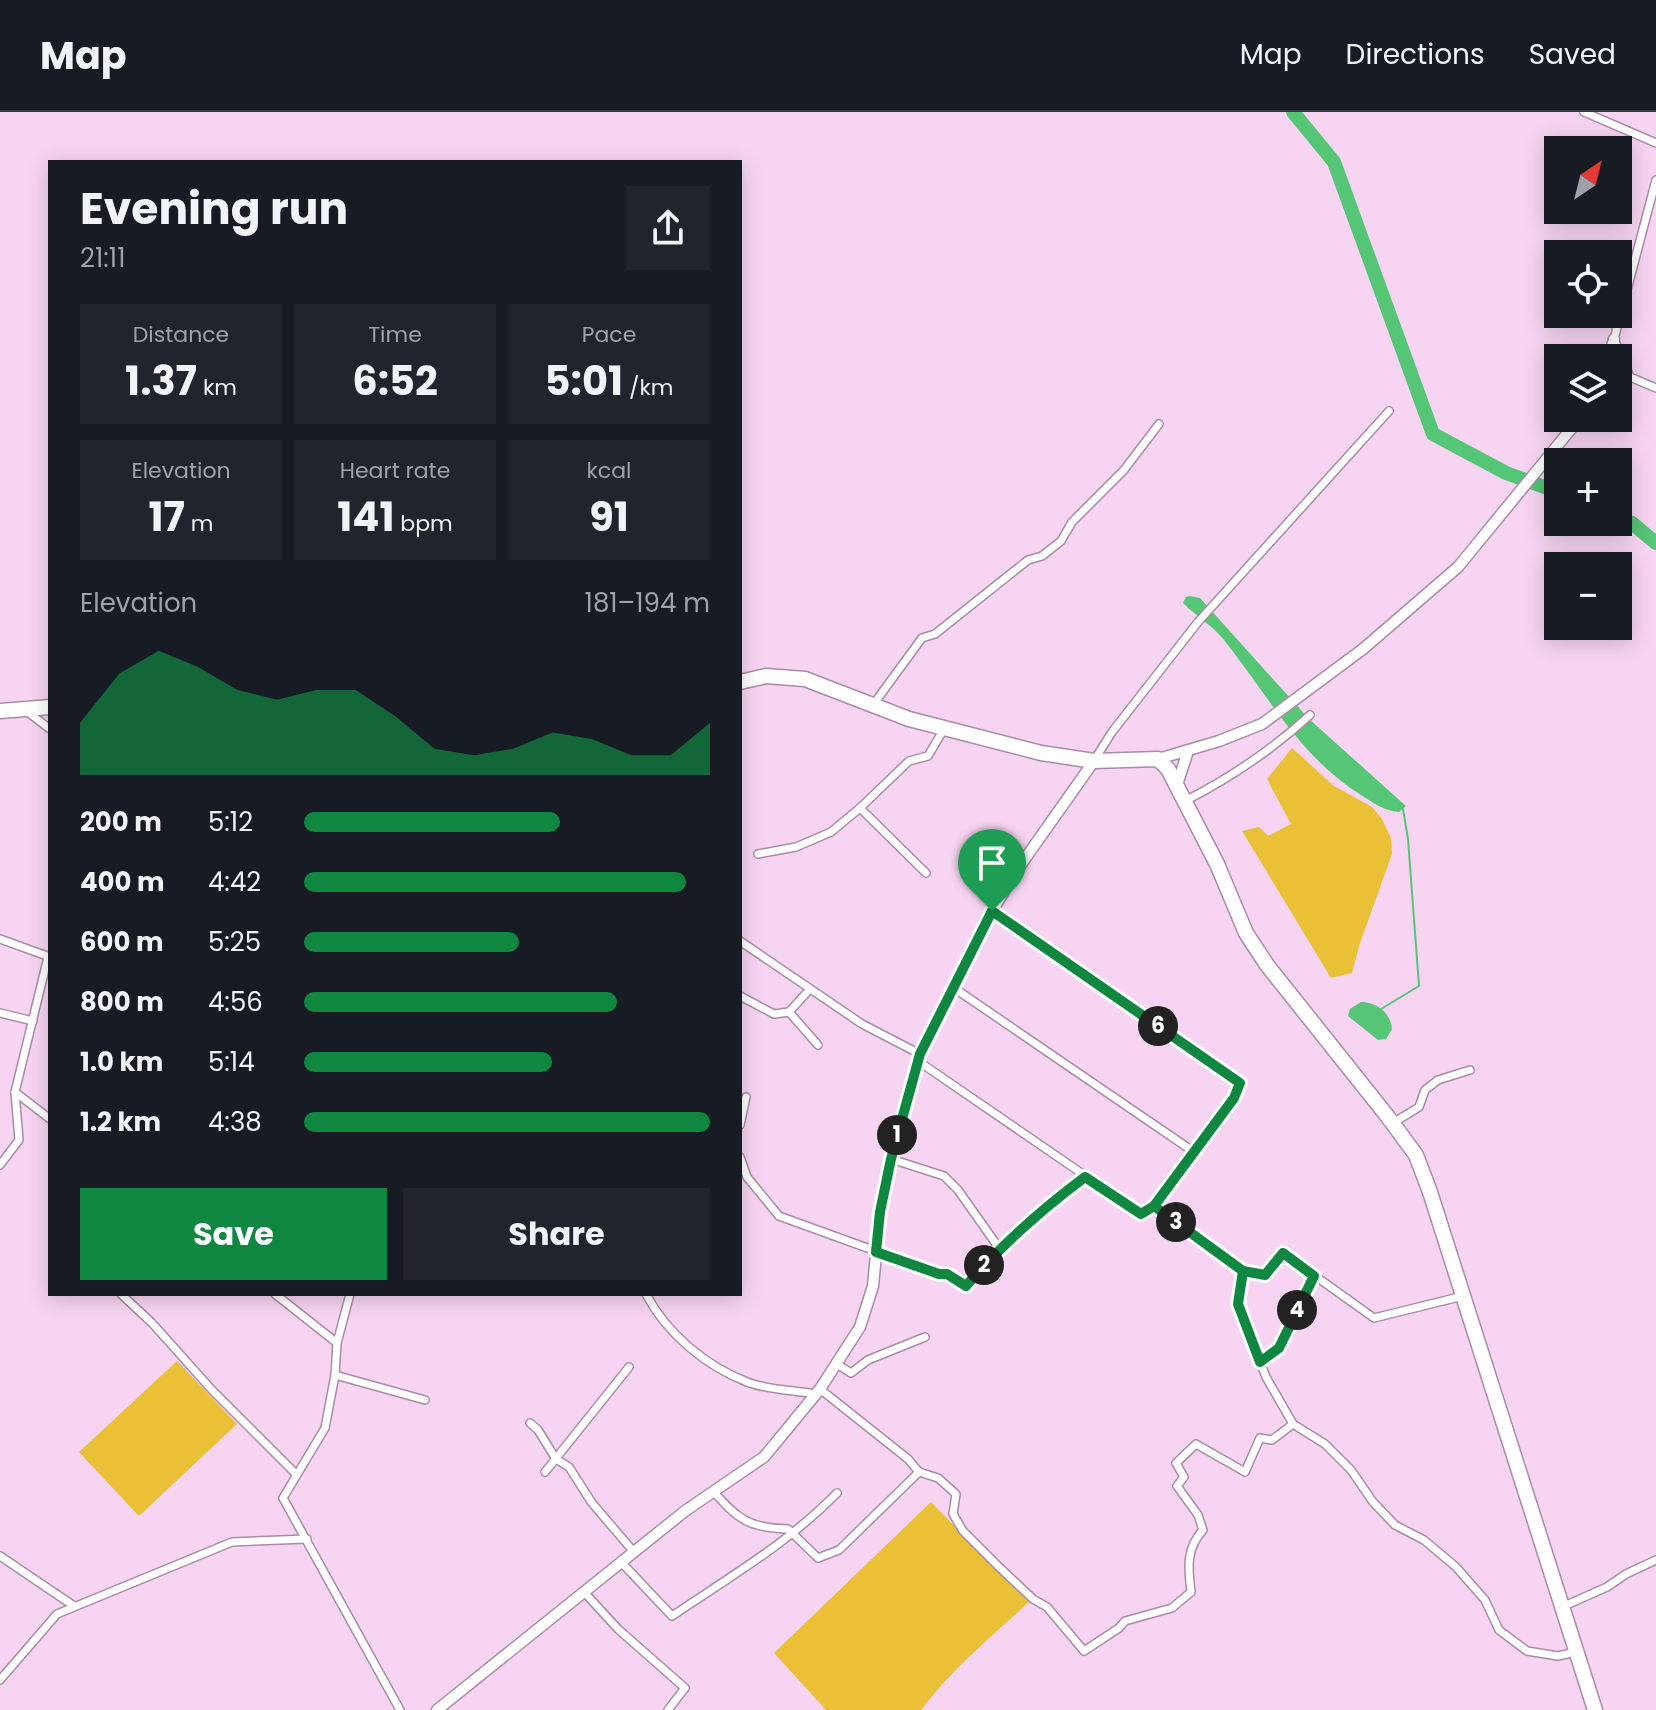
<!DOCTYPE html>
<html lang="en">
<head>
<meta charset="utf-8">
<style>
  body { margin:0; font-family:Poppins,sans-serif; background:#20242c; color:#f1f3f6; height:100vh; display:flex; flex-direction:column; font-size:30px; white-space:nowrap }
  * { box-sizing:border-box; margin:0 }
  p { font-size:26px; color:#9ea1a6 }
  .icon { flex:none; width:44px; height:44px; fill:none; stroke:currentColor; stroke-width:2; stroke-linecap:round; stroke-linejoin:round }
  .map { position:relative; flex:1; overflow:hidden }
  .sheet { position:absolute; left:48px; top:48px; width:694px; height:1136px; display:flex; flex-direction:column; background:#171b24; border-radius:0px; box-shadow:0 4px 20px #0003 }
  .sheet>* { flex:none }
  .needle { width:52px; rotate:35deg }
  .tools { position:absolute; left:1544px; top:24px; display:grid; gap:16px }
  .tools a { display:grid; place-items:center; width:88px; height:88px; border-radius:0px; background:#171b24; box-shadow:0 4px 20px #0003; font-size:40px }
  .pin { position:absolute; display:grid; place-items:center; width:68px; height:68px; color:#fff; margin:-82px -34px; border-radius:50% 50% 50% 0; rotate:-45deg; box-shadow:0 0 8px #0007 }
  .pin .icon { rotate:45deg }
  .km { position:absolute; width:40px; height:40px; margin:-20px; border-radius:50%; background:#222; color:#fff; font-size:22px; line-height:40px; text-align:center }
  .round { display:grid; place-items:center; flex:none; width:84px; height:84px; border-radius:0px; background:#20242c }
  .summary { display:flex; align-items:center; justify-content:space-between; height:136px; padding:0 32px }
  h1 { font-size:44px; font-weight:700; line-height:60px }
  .stats { display:grid; grid-template-columns:repeat(3,1fr); gap:12px; height:136px; padding:8px 32px }
  .stats div { display:grid; align-content:center; border-radius:0px; background:#20242c; text-align:center }
  .stats b { font-size:40px; font-weight:700 }
  .stats small { font-size:22px; font-weight:400 }
  .stats p { font-size:22px }
  .chart { height:224px; padding:16px 32px }
  .chart p { display:flex; justify-content:space-between }
  .chart svg { width:100%; height:144px; margin-top:8px; fill:#108741; opacity:.7 }
  .primary-button { display:flex; gap:16px; margin-top:auto; padding:16px 32px }
  .primary-button a { flex:1; height:92px; border-radius:0px; background:#108741; color:#fff; font-size:32px; font-weight:700; line-height:92px; text-align:center }
  .primary-button a+a { background:#20242c; color:#f1f3f6 }
  ul { padding:0 32px; list-style:none; font-size:26px }
  li { display:grid; grid-template-columns:128px 96px 1fr; align-items:center; height:60px }
  li i { height:20px; border-radius:10px; background:#108741 }
  header { display:flex; align-items:center; gap:48px; box-sizing:border-box; height:112px; padding:0 40px; background:#171b24; border-bottom:2px solid #363941 }
  header strong { font-size:38px }
  nav { display:flex; gap:44px; margin-inline-start:auto; font-size:28px }
  .map>svg:first-child { display:block }
  .green { fill:#eac036 }
  .water { fill:#55c576 }
  .lines { fill:none; stroke-linecap:round; stroke-linejoin:round }
  .stream { stroke:#55c576; stroke-width:2 }
  .river { stroke:#55c576; stroke-width:14 }
  .street-casing { stroke:#aa8ba6; stroke-width:10 }
  .secondary-casing { stroke:#aa8ba6; stroke-width:13 }
  .highway-casing { stroke:#aa8ba6; stroke-width:17 }
  .street { stroke:#fff; stroke-width:7 }
  .secondary { stroke:#fff; stroke-width:10 }
  .highway { stroke:#fff; stroke-width:14 }
  .route-casing { stroke:#fff; stroke-width:16 }
  .route { stroke:#108741; stroke-width:10 }
</style>
</head>
<body>
<header>
<strong>Map</strong>
<nav><a>Map</a><a>Directions</a><a>Saved</a></nav>
</header>
<div class="map">
<svg width="1656" height="1598" viewBox="0 0 1656 1598">
  <rect width="100%" height="100%" fill="#f7d5f2"/>
  <g class="green">
    <polygon points="1292,636 1334,674 1372,695 1382,707 1391,726 1392,742 1360,831 1352,861 1331,866 1242,719 1259,715 1268,724 1291,712 1267,667"/>
    <polygon points="177,1249 237,1312 139,1404 79,1340"/>
    <path d="M931,1390l98,100c-37,34 -77,67 -108,108h-95l-52,-57z"/>
  </g>
  <g class="water">
    <path d="M1190,484l10,2 109,121 97,87 -7,6c-15,-1 -25,-9 -38,-17 -60,-37 -94,-101 -137,-155 -12,-15 -27,-23 -41,-37l3,-6z"/>
    <path d="M1361,890c15,0 30,11 31,27l-6,10 -8,1 -30,-24 2,-7z"/>
  </g>
  <g class="lines">
    <polyline class="stream" points="1381,897 1419,874 1408,727 1403,697"/>
    <g class="river">
      <polyline points="1293,0 1334,50 1433,322 1506,361 1558,380"/>
      <polyline points="1618,405 1632,411 1656,431"/>
    </g>
    <defs>
      <g id="street">
        <polyline points="1584,0 1656,31"/>
        <polyline points="1656,68 1614,227 1630,265 1656,276"/>
        <polyline points="873,593 922,526 935,522 1028,448 1042,444 1061,429 1072,410 1124,358 1159,312"/>
        <polyline points="25,598 50,617"/>
        <polyline points="1095,647 1112,620 1198,510 1389,299"/>
        <path d="M1185,689c45,-23 88,-52 125,-86"/>
        <polyline points="860,696 926,761"/>
        <polyline points="758,742 796,735 831,720 860,696 909,649 928,644 944,617"/>
        <polyline points="992,799 1240,971 1234,986 1154,1094"/>
        <polyline points="0,827 50,845"/>
        <polyline points="740,829 862,912 920,942"/>
        <polyline points="954,876 1194,1040"/>
        <polyline points="740,884 774,902 789,900 810,877"/>
        <polyline points="789,900 818,933"/>
        <polyline points="0,901 33,909"/>
        <polyline points="918,949 1141,1102 1154,1094 1243,1159 1265,1163 1283,1141 1374,1206 1463,1184"/>
        <polyline points="15,980 50,1007"/>
        <polyline points="1393,1011 1419,995 1425,978 1438,968 1470,958"/>
        <polyline points="740,1013 746,985"/>
        <path d="M740,1045l7,20 32,39 160,58h8l19,12c36,-41 75,-76 119,-109"/>
        <polyline points="891,1047 944,1064 958,1078 999,1136"/>
        <polyline points="0,1053 19,1028 15,980 48,845"/>
        <polyline points="1243,1159 1238,1192 1266,1265 1293,1312 1325,1332 1351,1358 1373,1390 1395,1413 1424,1428 1456,1455 1485,1488 1499,1518 1527,1539 1558,1544 1576,1540"/>
        <polyline points="121,1182 152,1211 212,1278 296,1362"/>
        <polyline points="275,1182 337,1231"/>
        <polyline points="350,1182 337,1231 335,1263 325,1316 283,1386 400,1598"/>
        <path d="M646,1182c21,40 60,72 101,88 20,8 47,8 68,12"/>
        <polyline points="1260,1250 1279,1236 1314,1164"/>
        <polyline points="837,1252 851,1261 868,1248 925,1225"/>
        <polyline points="335,1263 425,1288"/>
        <path d="M820,1277l88,70 11,13 19,6 18,16 -3,20 10,17 35,35 35,33 14,8 37,44 35,-23 6,-7 47,-13 19,-16c-3,-24 -5,-44 12,-62l-5,-15 -21,-29 7,-9 -8,-14 20,-19 49,28 15,-34 12,2 21,-16"/>
        <polyline points="530,1311 538,1318 556,1347 569,1355 592,1391 633,1439"/>
        <polyline points="545,1360 629,1255"/>
        <path d="M713,1379c25,28 35,37 75,38l30,29 21,-8 80,-78"/>
        <polyline points="0,1444 74,1494"/>
        <path d="M621,1450l51,54c59,-40 115,-72 165,-123"/>
        <polyline points="584,1480 618,1517 685,1576 668,1598"/>
        <polyline points="1562,1495 1607,1475 1626,1462 1656,1448"/>
        <polyline points="0,1568 57,1502 232,1430 307,1427"/>
      </g>
      <g id="secondary">
        <polyline points="1609,246 1614,227"/>
        <polyline points="1158,647 1219,629 1262,612 1363,537 1458,455 1580,306"/>
        <polyline points="1177,673 1188,639"/>
        <polyline points="437,1598 685,1399 764,1345 820,1277 860,1215 873,1174 880,1100 891,1047 920,942 992,799 1017,758 1094,649"/>
      </g>
      <g id="highway">
        <polyline points="740,570 766,564 805,567 909,607 1041,641 1094,649 1158,647 1168,657 1217,752 1246,821 1267,853 1388,1005 1416,1043 1430,1080 1595,1598"/>
        <polyline points="0,599 50,595"/>
      </g>
    </defs>
    <use href="#street" class="street-casing"/>
    <use href="#secondary" class="secondary-casing"/>
    <use href="#highway" class="highway-casing"/>
    <use href="#street" class="street"/>
    <use href="#secondary" class="secondary"/>
    <use href="#highway" class="highway"/>
  </g>
  <g class="lines">
    <defs>
      <path id="route" d="M992,799l-72,143 -29,105 -11,53 -4,40 63,22h8l19,12c36,-42 75,-76 119,-109l56,37 13,-8 89,65 -5,33 22,58 19,-14 35,-72 -31,-23 -18,22 -22,-4 -89,-65 80,-108 6,-15 -248,-172"/>
    </defs>
    <use href="#route" class="route-casing"/>
    <use href="#route" class="route"/>
  </g>
</svg>
<div class="tools">
<a><svg class="needle" viewBox="-14 -14 28 28"><path d="M0-13l5 13h-10z" fill="#e53935"/><path d="M0 13l5-13h-10z" fill="#9ea1a6"/></svg></a>
<a><svg class="icon" aria-label="locate" viewBox="0 0 24 24"><circle cx="12" cy="12" r="6"/><path d="M12 2v4M12 18v4M2 12h4M18 12h4"/></svg></a>
<a><svg class="icon" aria-label="layers" viewBox="0 0 24 24"><path d="M12 4l9 5-9 5-9-5zM3 14l9 5 9-5"/></svg></a>
<a>+</a>
<a>−</a>
</div>
<div class="pin" style="left:992px;top:799px;background:#1e9e55"><svg class="icon" aria-label="arrive" viewBox="0 0 24 24"><path d="M6 21V4h12l-3 4 3 4H6"/></svg></div>
<b class="km" style="left:897px;top:1023px">1</b>
<b class="km" style="left:984px;top:1153px">2</b>
<b class="km" style="left:1176px;top:1110px">3</b>
<b class="km" style="left:1297px;top:1198px">4</b>
<b class="km" style="left:1158px;top:914px">6</b>
<section class="sheet">
<div class="summary"><div><h1>Evening run</h1><p>21:11</p></div><a class="round"><svg class="icon" aria-label="share" viewBox="0 0 24 24"><path d="M12 15V3M7 8l5-5 5 5M5 13v7h14v-7"/></svg></a></div>
<div class="stats">
<div><p>Distance</p><b>1.37<small> km</small></b></div>
<div><p>Time</p><b>6:52</b></div>
<div><p>Pace</p><b>5:01<small> /km</small></b></div>
</div>
<div class="stats">
<div><p>Elevation</p><b>17<small> m</small></b></div>
<div><p>Heart rate</p><b>141<small> bpm</small></b></div>
<div><p>kcal</p><b>91</b></div>
</div>
<div class="chart"><p><span>Elevation</span>181–194 m</p>
<svg viewBox="0 0 160 44" preserveAspectRatio="none"><path d="M0 44V28L10 13L20 6L30 11L40 18L50 21L60 18L70 18L80 26L90 36L100 38L110 36L120 31L130 33L140 38L150 38L160 28V44z"/></svg>
</div>
<ul>
<li><b>200 m</b>5:12<i style="width:63%"></i></li>
<li><b>400 m</b>4:42<i style="width:94%"></i></li>
<li><b>600 m</b>5:25<i style="width:53%"></i></li>
<li><b>800 m</b>4:56<i style="width:77%"></i></li>
<li><b>1.0 km</b>5:14<i style="width:61%"></i></li>
<li><b>1.2 km</b>4:38<i style="width:100%"></i></li>
</ul>
<div class="primary-button"><a>Save</a><a>Share</a></div>
</section>
</div>
</body>
</html>
